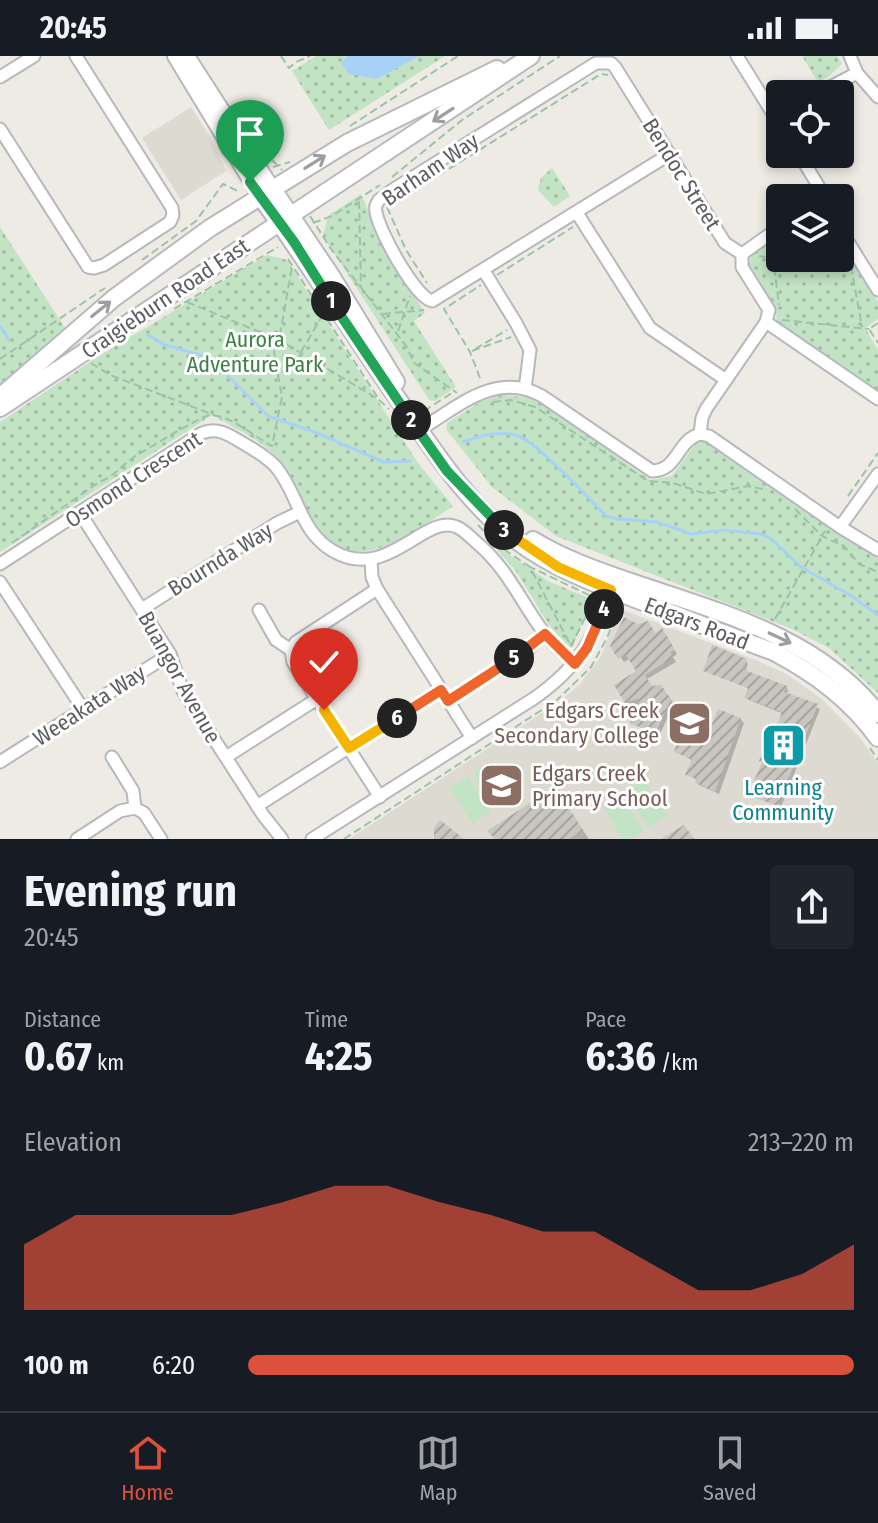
<!DOCTYPE html>
<html lang="en">
<head>
<meta charset="utf-8">
<style>
  body { margin:0; font-family:"Fira Sans Condensed",sans-serif; background:#20242c; color:#f1f3f6; height:100vh; display:flex; flex-direction:column; font-size:30px; white-space:nowrap }
  * { box-sizing:border-box; margin:0 }
  p { font-size:26px; color:#9ea1a6 }
  .icon { flex:none; width:44px; height:44px; fill:none; stroke:currentColor; stroke-width:2; stroke-linecap:round; stroke-linejoin:round }
  .map { position:relative; height:783px; overflow:hidden }
  .side { display:flex; flex-direction:column; background:#171b24; flex:1 }
  .side>* { flex:none }
  .buttons { position:absolute; left:766px; top:24px; display:grid; gap:16px }
  .buttons a { display:grid; place-items:center; width:88px; height:88px; border-radius:8px; background:#171b24; box-shadow:0 4px 12px #0003; font-size:40px }
  .pin { position:absolute; display:grid; place-items:center; width:68px; height:68px; color:#fff; margin:-82px -34px; border-radius:50% 50% 50% 0; rotate:-45deg; box-shadow:0 0 8px #0007 }
  .pin .icon { rotate:45deg }
  .km { position:absolute; width:40px; height:40px; margin:-20px; border-radius:50%; background:#222; color:#fff; font-size:22px; line-height:40px; text-align:center }
  .round { display:grid; place-items:center; flex:none; width:84px; height:84px; border-radius:8px; background:#20242c }
  .head { display:flex; align-items:center; justify-content:space-between; height:136px; padding:0 24px }
  h1 { font-size:44px; font-weight:700; line-height:60px }
  .metrics { display:grid; grid-template-columns:repeat(3,1fr); gap:12px; height:136px; padding:8px 24px }
  .metrics div { display:grid; align-content:center }
  .metrics b { font-size:40px; font-weight:700 }
  .metrics small { font-size:22px; font-weight:400 }
  .metrics p { font-size:22px }
  .chart { height:224px; padding:16px 24px }
  .chart p { display:flex; justify-content:space-between }
  .chart svg { width:100%; height:144px; margin-top:8px; fill:#dc513b; opacity:.7 }
  ul { padding:0 24px; list-style:none; font-size:26px }
  li { display:grid; grid-template-columns:128px 96px 1fr; align-items:center; height:60px }
  li i { height:20px; border-radius:10px; background:#dc513b }
  .status { display:flex; justify-content:space-between; align-items:center; height:56px; padding:0 40px; background:#171b24; direction:ltr }
  .status svg { height:22px; fill:currentColor }
  .dock { display:flex; justify-content:space-around; align-items:center; height:112px; border-top:2px solid #363941; background:#171b24; font-size:22px; color:#9ea1a6 }
  .dock a { display:grid; justify-items:center; gap:4px }
  .dock .selected { color:#dc513b }
  .map>svg:first-child { display:block }
  .education { fill:#dddad2 }
  .grass { fill:#c2e3c4 }
  .park { fill:url(#park-dots) }
  .water { fill:#a8d1f8 }
  .shadow { fill:#0003 }
  .lines { fill:none; stroke-linecap:round; stroke-linejoin:round }
  .stream { stroke:#a8d1f8; stroke-width:3 }
  .building { fill:url(#building-hatch) }
  .minor-casing { stroke:#b6b8bd; stroke-width:15 }
  .tertiary-casing { stroke:#b6b8bd; stroke-width:18 }
  .secondary-casing { stroke:#b7b9bf; stroke-width:20 }
  .path { stroke:#9cc3a9; stroke-width:2; stroke-dasharray:8 4; stroke-linecap:butt }
  .minor { stroke:#fff; stroke-width:11 }
  .tertiary { stroke:#fff; stroke-width:14 }
  .secondary { stroke:#fff; stroke-width:16 }
  .oneway { stroke:#9d9ea1 }
  .split-1-casing { stroke:#fff; stroke-width:16 }
  .split-2-casing { stroke:#fff; stroke-width:16 }
  .split-3-casing { stroke:#fff; stroke-width:16 }
  .split-4-casing { stroke:#fff; stroke-width:16 }
  .split-5-casing { stroke:#fff; stroke-width:16 }
  .split-6-casing { stroke:#fff; stroke-width:16 }
  .split-7-casing { stroke:#fff; stroke-width:16 }
  .split-1 { stroke:#22a559; stroke-width:10 }
  .split-2 { stroke:#22a559; stroke-width:10 }
  .split-3 { stroke:#22a559; stroke-width:10 }
  .split-4 { stroke:#f5b400; stroke-width:10 }
  .split-5 { stroke:#f0652b; stroke-width:10 }
  .split-6 { stroke:#f0652b; stroke-width:10 }
  .split-7 { stroke:#f5b400; stroke-width:10 }
  .labels { text-anchor:middle; stroke-width:6; stroke-linejoin:round; paint-order:stroke }
  .street-label { font-size:22px; fill:#5c5e63; stroke:#fff }
  .park-label { font-size:22px; fill:#3b8243; stroke:#fff }
  .education-label { font-size:22px; fill:#785e54; stroke:#fff; text-anchor:end }
  .culture-label { font-size:22px; fill:#0d838f; stroke:#fff }
</style>
</head>
<body>
<div class="status"><b>20:45</b><svg viewBox="0 0 49 12"><path d="M0 12V9h3v3zM5 12V6h3v6zM10 12V3h3v9zM15 12V0h3v12zM26 1h20v11H26zM47 4h2v5h-2z"/></svg></div>
<div class="map">
<svg width="878" height="783" viewBox="0 0 878 783">
  <defs>
    <pattern id="park-dots" width="8" height="8" patternUnits="userSpaceOnUse" patternTransform="scale(2)"><rect width="8" height="8" fill="#c2e3c4"/><path d="M2 2h.1M6 6h.1" fill="none" stroke="#a1bba3" stroke-width="1.8" stroke-linecap="round"/></pattern>
    <pattern id="building-hatch" width="6" height="6" patternUnits="userSpaceOnUse" patternTransform="scale(2)"><rect width="6" height="6" fill="#c9c6c0"/><path d="M-1 1l2-2M0 6l6-6M5 7l2-2" fill="none" stroke="#a6a4a0"/></pattern>
  </defs>
  <rect width="100%" height="100%" fill="#edebe3"/>
  <g class="education">
    <polygon points="191,51 210,81 226,115 181,144 142,82"/>
    <polygon points="623,554 756,604 786,618 822,643 860,682 878,707 878,783 349,783 559,646 580,628 601,600 619,556"/>
  </g>
  <g class="grass">
    <polygon points="491,706 514,741 496,753 473,717"/>
    <polygon points="468,720 491,755 473,768 450,732"/>
    <polygon points="643,723 667,760 648,771 625,735"/>
    <polygon points="620,737 644,775 631,783 623,783 602,749"/>
  </g>
  <g class="park">
    <polygon points="316,0 445,0 329,74 292,15"/>
    <polygon points="802,0 837,0 842,8 828,21 818,26"/>
    <polygon points="552,112 570,140 554,151 538,134 541,122"/>
    <polygon points="361,138 389,199 425,257 414,265 456,331 435,345 429,344 323,180 328,160"/>
    <polygon points="0,171 67,275 0,335"/>
    <polygon points="780,180 780,202 840,202 840,184 878,246 878,263 865,272 878,294 878,338 777,269 776,253 748,211 752,198"/>
    <path d="M267,199l20,5 131,203 35,43c-40,26 -100,77 -139,18 -12,-19 -17,-42 -31,-60 -17,-22 -47,-35 -71,-49l-212,137v-130l102,-68z"/>
    <polygon points="502,339 535,342 650,424 672,420 696,387 704,385 823,468 878,502 878,637 829,592 792,573 556,480 492,431 446,373 447,367 480,346"/>
    <polygon points="488,484 548,525 586,541 590,548 573,590 566,590 551,572 516,515"/>
  </g>
  <polygon class="water" points="348,0 419,0 377,23 349,18 341,7"/>
  <g class="shadow">
    <polygon points="638,570 651,571 656,578 666,579 677,598 673,601 676,606 647,623 653,632 664,635 674,648 659,680 632,666 641,647 631,650 627,646 639,616 631,602 624,606 612,589"/>
    <polygon points="746,605 748,608 745,616 786,631 788,634 787,639 820,653 781,751 751,739 784,658 749,644 747,642 750,633 705,614"/>
    <polygon points="740,663 744,667 719,738 701,730 698,725 688,718 693,705 676,695 707,686"/>
    <polygon points="563,746 589,783 498,783 554,751"/>
  </g>
  <g class="lines">
    <g class="stream">
      <polyline points="0,270 9,284"/>
      <polyline points="148,279 165,289 204,300 218,310 268,360 312,375 384,406 410,405"/>
      <path d="M463,386c17,-6 36,-12 55,-6 18,6 72,63 88,80l12,3 39,3 34,12 33,-4 37,4 10,5 30,28 49,28 28,20"/>
    </g>
  </g>
  <g class="building">
    <polygon points="624,561 638,568 648,565 655,577 662,572 675,594 670,596 674,601 645,619 652,630 661,629 671,643 655,678 630,667 641,642 625,647 614,629 636,615 626,599 618,603 610,590"/>
    <polygon points="712,589 747,603 742,613 787,630 784,636 818,648 778,750 748,739 762,706 759,705 771,673 775,674 782,656 744,642 748,632 703,615"/>
    <polygon points="718,653 741,662 715,736 695,727 697,723 685,719 692,703 674,696 680,678 698,685 700,682 706,683"/>
    <polygon points="544,738 552,749 563,743 583,774 569,783 495,783 487,775"/>
    <polygon points="440,764 464,783 434,783 434,772"/>
    <polygon points="684,769 694,783 661,783"/>
  </g>
  <g class="lines">
    <defs>
      <g id="minor">
        <polyline points="737,0 780,69"/>
        <polyline points="850,0 857,17 878,41"/>
        <polyline points="0,21 34,0"/>
        <polyline points="817,38 857,17"/>
        <polyline points="0,73 88,211 94,212 104,209 170,166 173,159 172,152 76,0"/>
        <polyline points="799,98 819,131 821,142"/>
        <polyline points="577,157 650,272 726,324"/>
        <polyline points="840,173 878,234"/>
        <polyline points="742,198 780,171"/>
        <polyline points="484,215 516,267 530,294 525,333"/>
        <polyline points="766,266 878,343"/>
        <path d="M418,375c38,-23 78,-61 124,-35l110,75c26,0 25,-31 48,-37l2,-16 4,-9 60,-87 3,-12 -27,-43v-13l-17,-11 -110,-176 -4,-4h-15l-202,126 -15,11c-3,5 -4,6 -3,12 3,19 39,85 56,89l238,-147"/>
        <polyline points="700,378 709,380 840,471 878,494"/>
        <polyline points="80,457 170,598 183,635 263,759 282,783"/>
        <polyline points="840,471 878,418"/>
        <polyline points="371,503 372,521 377,533 472,682"/>
        <path d="M0,508l202,-131c15,-6 26,1 39,9 12,7 25,14 35,25 22,26 24,65 57,84 55,32 92,-39 124,-24 7,3 13,10 19,15 34,29 43,58 69,92 9,12 19,20 30,30"/>
        <polyline points="0,526 83,653"/>
        <polyline points="377,533 296,586 291,594 293,606 380,741"/>
        <polyline points="142,553 277,467 300,456"/>
        <polyline points="259,554 276,584 291,594"/>
        <polyline points="448,645 528,593 545,578"/>
        <polyline points="349,692 441,634"/>
        <polyline points="112,701 133,735 135,752 144,757 161,783"/>
        <polyline points="226,701 317,643"/>
        <polyline points="0,706 170,598"/>
        <polyline points="257,750 348,692"/>
        <polyline points="77,783 120,755 135,752"/>
        <path d="M312,783l221,-140c48,-33 62,-63 80,-116"/>
      </g>
      <g id="tertiary">
        <polyline points="175,0 260,140"/>
        <polyline points="187,0 272,132"/>
      </g>
      <g id="secondary">
        <polyline points="272,132 330,218 396,326"/>
        <path d="M260,140c47,64 88,131 133,196 38,54 71,109 124,149 39,29 82,44 126,61 44,17 87,34 131,50 41,22 76,47 104,86"/>
        <polyline points="1,340 114,242 210,172 347,87 497,13"/>
        <polyline points="0,352 531,0"/>
        <path d="M533,484c29,18 63,30 95,41 88,30 191,56 250,133"/>
      </g>
    </defs>
    <use href="#minor" class="minor-casing"/>
    <use href="#tertiary" class="tertiary-casing"/>
    <use href="#secondary" class="secondary-casing"/>
    <g class="path">
      <polyline points="281,0 289,12 296,6 310,0"/>
      <polyline points="350,70 458,0"/>
      <polyline points="264,96 282,114"/>
      <polyline points="273,111 290,106"/>
      <polyline points="392,121 462,64 560,0"/>
      <polyline points="359,145 361,230"/>
      <polyline points="387,151 406,194 427,227"/>
      <polyline points="388,151 601,18 608,19"/>
      <polyline points="310,160 331,193 407,291 413,306 457,337"/>
      <polyline points="313,167 332,160 380,129"/>
      <polyline points="759,200 773,202 779,249"/>
      <polyline points="288,203 378,342"/>
      <polyline points="142,204 196,165 223,128 240,136"/>
      <polyline points="851,210 862,271"/>
      <polyline points="497,219 573,171"/>
      <polyline points="187,246 279,284 378,343 389,353"/>
      <polyline points="174,253 278,191"/>
      <polyline points="383,258 424,254"/>
      <polyline points="782,264 869,273"/>
      <polyline points="878,267 869,273 878,287"/>
      <polyline points="398,275 410,240"/>
      <polyline points="475,293 507,274"/>
      <polyline points="472,295 511,281"/>
      <polyline points="301,296 322,260"/>
      <polyline points="0,303 105,232"/>
      <polyline points="91,307 110,319 214,359"/>
      <polyline points="480,322 470,296 444,253 481,229"/>
      <polyline points="493,346 511,344 535,351 648,425 673,427 706,438 748,430 767,434"/>
      <polyline points="424,355 455,335"/>
      <polyline points="848,440 878,397"/>
      <polyline points="795,453 822,480 844,490 859,508 878,516"/>
      <polyline points="478,469 496,488 530,511 571,590 595,542 530,511"/>
      <path d="M12,487l87,-61c15,-5 22,-16 35,-25 10,-6 69,-42 76,-42 23,1 43,21 62,31l10,-49 -8,-45 5,-12 13,-73"/>
      <polyline points="775,563 825,475"/>
      <polyline points="870,692 878,704"/>
      <polyline points="344,783 557,644 591,611 607,582 619,553"/>
    </g>
    <use href="#minor" class="minor"/>
    <use href="#tertiary" class="tertiary"/>
    <use href="#secondary" class="secondary"/>
  </g>
  <defs><path id="oneway-shaft" d="M-6 0H5M1.5-3L5.5 0L1.5 3" fill="none" stroke-width="1.6" stroke-linecap="round" stroke-linejoin="round" transform="scale(2)"/></defs>
  <g class="oneway">
    <use href="#oneway-shaft" transform="translate(443 59) rotate(147)"/>
    <use href="#oneway-shaft" transform="translate(315 106) rotate(-32)"/>
    <use href="#oneway-shaft" transform="translate(101 253) rotate(-39)"/>
    <use href="#oneway-shaft" transform="translate(780 582) rotate(25)"/>
  </g>
  <g class="lines">
    <defs>
      <polyline id="split-1" points="250,126 294,186 331,245"/>
      <polyline id="split-2" points="331,245 411,364"/>
      <polyline id="split-3" points="411,364 447,415 504,474"/>
      <polyline id="split-4" points="504,474 558,511 611,534 604,553"/>
      <polyline id="split-5" points="514,602 545,578 575,608 587,592 604,553"/>
      <polyline id="split-6" points="397,662 441,634 448,645 514,602"/>
      <polyline id="split-7" points="324,654 349,692 397,662"/>
    </defs>
    <use href="#split-1" class="split-1-casing"/>
    <use href="#split-2" class="split-2-casing"/>
    <use href="#split-3" class="split-3-casing"/>
    <use href="#split-4" class="split-4-casing"/>
    <use href="#split-5" class="split-5-casing"/>
    <use href="#split-6" class="split-6-casing"/>
    <use href="#split-7" class="split-7-casing"/>
    <use href="#split-1" class="split-1"/>
    <use href="#split-2" class="split-2"/>
    <use href="#split-3" class="split-3"/>
    <use href="#split-4" class="split-4"/>
    <use href="#split-5" class="split-5"/>
    <use href="#split-6" class="split-6"/>
    <use href="#split-7" class="split-7"/>
  </g>
  <defs>
    <symbol id="school-square" viewBox="-11 -11 22 22"><rect x="-9" y="-9" width="18" height="18" rx="4" fill="#8d6e63" stroke="#fff"/><path d="M0-5L7-2L0 1L-7-2ZM-4 1L0 2.5L4 1V4Q0 6-4 4Z" fill="#fff"/></symbol>
    <symbol id="building-square" viewBox="-11 -11 22 22"><rect x="-9" y="-9" width="18" height="18" rx="4" fill="#0f9aa8" stroke="#fff"/><path d="M-4-6H4V6H1V3H-1V6H-4ZM-2.5-4.3h1.7v1.8h-1.7ZM.8-4.3h1.7v1.8H.8ZM-2.5-1h1.7V.8h-1.7ZM.8-1h1.7V.8H.8Z" fill="#fff"/></symbol>
  </defs>
  <g fill-rule="evenodd">
    <use href="#school-square" x="664" y="642" width="51" height="51"/>
    <use href="#building-square" x="758" y="664" width="51" height="51"/>
    <use href="#school-square" x="476" y="704" width="51" height="51"/>
  </g>
  <g class="labels">
    <g class="street-label">
      <text transform="translate(430 113) rotate(-34)" y="8">Barham Way</text>
      <text transform="translate(682 118) rotate(58)" y="8">Bendoc Street</text>
      <text transform="translate(165 242) rotate(-34)" y="8">Craigieburn Road East</text>
      <text transform="translate(133 423) rotate(-33)" y="8">Osmond Crescent</text>
      <text transform="translate(220 503) rotate(-32)" y="8">Bournda Way</text>
      <text transform="translate(697 567) rotate(21)" y="8">Edgars Road</text>
      <text transform="translate(180 621) rotate(61)" y="8">Buangor Avenue</text>
      <text transform="translate(89 649) rotate(-33)" y="8">Weeakata Way</text>
    </g>
    <g class="park-label">
      <text x="255" y="291">Aurora<tspan x="255" dy="25">Adventure Park</tspan></text>
    </g>
    <g class="education-label">
      <text x="659" y="662">Edgars Creek<tspan x="659" dy="25">Secondary College</tspan></text>
      <text x="532" y="725" text-anchor="start">Edgars Creek<tspan x="532" dy="25">Primary School</tspan></text>
    </g>
    <g class="culture-label">
      <text x="783" y="739">Learning<tspan x="783" dy="25">Community</tspan></text>
    </g>
  </g>
</svg>
<div class="buttons">
<a><svg class="icon" aria-label="locate" viewBox="0 0 24 24"><circle cx="12" cy="12" r="6"/><path d="M12 2v4M12 18v4M2 12h4M18 12h4"/></svg></a>
<a><svg class="icon" aria-label="layers" viewBox="0 0 24 24"><path d="M12 4l9 5-9 5-9-5zM3 14l9 5 9-5"/></svg></a>
</div>
<div class="pin" style="left:250px;top:126px;background:#1e9e55"><svg class="icon" aria-label="arrive" viewBox="0 0 24 24"><path d="M6 21V4h12l-3 4 3 4H6"/></svg></div>
<div class="pin" style="left:324px;top:654px;background:#d93025"><svg class="icon" aria-label="check" viewBox="0 0 24 24"><path d="M5 12l5 5 9-10"/></svg></div>
<b class="km" style="left:331px;top:245px">1</b>
<b class="km" style="left:411px;top:364px">2</b>
<b class="km" style="left:504px;top:474px">3</b>
<b class="km" style="left:604px;top:553px">4</b>
<b class="km" style="left:514px;top:602px">5</b>
<b class="km" style="left:397px;top:662px">6</b>
</div>
<section class="side">
<div class="head"><div><h1>Evening run</h1><p>20:45</p></div><a class="round"><svg class="icon" aria-label="share" viewBox="0 0 24 24"><path d="M12 15V3M7 8l5-5 5 5M5 13v7h14v-7"/></svg></a></div>
<div class="metrics">
<div><p>Distance</p><b>0.67<small> km</small></b></div>
<div><p>Time</p><b>4:25</b></div>
<div><p>Pace</p><b>6:36<small> /km</small></b></div>
</div>
<div class="chart"><p><span>Elevation</span>213–220 m</p>
<svg viewBox="0 0 160 44" preserveAspectRatio="none"><path d="M0 44V24L10 15L20 15L30 15L40 15L50 11L60 6L70 6L80 11L90 15L100 20L110 20L120 29L130 38L140 38L150 33L160 24V44z"/></svg>
</div>
<ul>
<li><b>100 m</b>6:20<i style="width:100%"></i></li>
</ul>
</section>
<nav class="dock">
<a class="selected"><svg class="icon" aria-label="home" viewBox="0 0 24 24"><path d="M3 11l9-7 9 7M6 9v11h12V9"/></svg>Home</a>
<a><svg class="icon" aria-label="map" viewBox="0 0 24 24"><path d="M3 6l6-2 6 2 6-2v14l-6 2-6-2-6 2zM9 4v14M15 6v14"/></svg>Map</a>
<a><svg class="icon" aria-label="saved" viewBox="0 0 24 24"><path d="M7 4h10v16l-5-4-5 4z"/></svg>Saved</a>
</nav>
</body>
</html>
